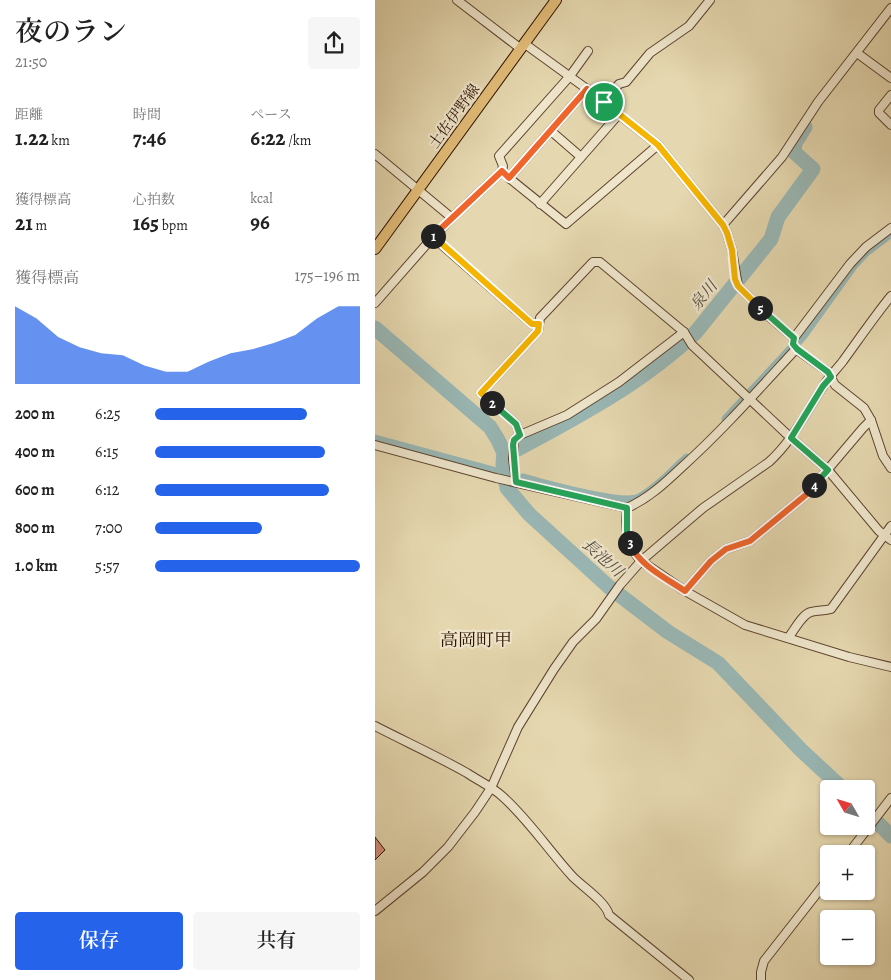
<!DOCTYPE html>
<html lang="ja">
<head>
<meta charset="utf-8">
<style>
  body { margin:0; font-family:Alegreya,"Noto Serif JP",serif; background:#f6f6f6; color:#222; height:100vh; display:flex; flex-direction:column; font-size:19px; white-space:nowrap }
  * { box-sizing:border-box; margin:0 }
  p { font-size:16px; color:#767676 }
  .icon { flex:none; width:28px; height:28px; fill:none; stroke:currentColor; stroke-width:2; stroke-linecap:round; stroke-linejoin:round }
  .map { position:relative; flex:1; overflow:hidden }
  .details { display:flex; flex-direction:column; background:#fff; width:375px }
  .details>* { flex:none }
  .needle { width:32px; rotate:309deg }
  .tools { position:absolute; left:445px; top:780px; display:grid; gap:10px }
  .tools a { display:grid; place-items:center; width:55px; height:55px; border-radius:5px; background:#fff; box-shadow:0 1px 4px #0004; font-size:25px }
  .pin { position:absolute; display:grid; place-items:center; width:42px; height:42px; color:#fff; margin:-21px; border:2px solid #fff; border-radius:50%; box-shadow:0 1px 5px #0007 }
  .km { position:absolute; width:25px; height:25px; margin:-12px; border-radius:50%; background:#222; color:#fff; font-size:14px; line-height:25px; text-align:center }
  .round { display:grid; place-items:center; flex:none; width:52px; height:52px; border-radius:5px; background:#f6f6f6 }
  .head { display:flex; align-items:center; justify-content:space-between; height:85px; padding:0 15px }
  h1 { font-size:28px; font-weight:600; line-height:38px }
  .figures { display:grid; grid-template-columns:repeat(3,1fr); gap:8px; height:85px; padding:5px 15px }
  .figures div { display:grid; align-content:center }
  .figures b { font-size:21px; font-weight:600 }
  .figures small { font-size:14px; font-weight:400 }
  .figures p { font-size:14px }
  .chart { height:140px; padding:10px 15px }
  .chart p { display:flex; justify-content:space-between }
  .chart svg { width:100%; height:90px; margin-top:5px; fill:#2563eb; opacity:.7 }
  .button { display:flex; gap:10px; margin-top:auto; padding:10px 15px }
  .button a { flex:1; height:58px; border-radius:5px; background:#2563eb; color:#fff; font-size:20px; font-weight:600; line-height:58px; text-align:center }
  .button a+a { background:#f6f6f6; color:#222 }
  ul { padding:0 15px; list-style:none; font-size:16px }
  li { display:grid; grid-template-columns:80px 60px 1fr; align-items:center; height:38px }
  li i { height:12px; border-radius:6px; background:#2563eb }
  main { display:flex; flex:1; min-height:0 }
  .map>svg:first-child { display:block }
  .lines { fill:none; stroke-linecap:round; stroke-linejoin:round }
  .canal { stroke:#99b7b5; stroke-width:9 }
  .river { stroke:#99b7b5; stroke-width:15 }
  .building { fill:#d38f7d; stroke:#301303 }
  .minor-casing { stroke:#5d442e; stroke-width:10 }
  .major-casing { stroke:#301303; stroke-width:12 }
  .minor { stroke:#eee5cb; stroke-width:8 }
  .major { stroke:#e2bc78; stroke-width:10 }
  .split-1-casing { stroke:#fff; stroke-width:10 }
  .split-2-casing { stroke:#fff; stroke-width:10 }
  .split-3-casing { stroke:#fff; stroke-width:10 }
  .split-4-casing { stroke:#fff; stroke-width:10 }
  .split-5-casing { stroke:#fff; stroke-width:10 }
  .split-6-casing { stroke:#fff; stroke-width:10 }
  .split-1 { stroke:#f0652b; stroke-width:6 }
  .split-2 { stroke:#f5b400; stroke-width:6 }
  .split-3 { stroke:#22a559; stroke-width:6 }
  .split-4 { stroke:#f0652b; stroke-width:6 }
  .split-5 { stroke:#22a559; stroke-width:6 }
  .split-6 { stroke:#f5b400; stroke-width:6 }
  .labels { text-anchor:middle; stroke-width:4.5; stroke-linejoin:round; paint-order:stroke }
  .street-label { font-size:15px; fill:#301303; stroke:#eee5cb }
  .water-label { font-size:16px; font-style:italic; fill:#554c41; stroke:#eee5cb }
  .quarter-label { font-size:18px; fill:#301303; stroke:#eee5cb }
</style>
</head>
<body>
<main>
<section class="details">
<div class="head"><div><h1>夜のラン</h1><p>21:50</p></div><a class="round"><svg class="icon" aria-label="share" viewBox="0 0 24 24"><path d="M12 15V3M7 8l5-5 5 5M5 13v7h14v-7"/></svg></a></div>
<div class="figures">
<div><p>距離</p><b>1.22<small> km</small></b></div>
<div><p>時間</p><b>7:46</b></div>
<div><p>ペース</p><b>6:22<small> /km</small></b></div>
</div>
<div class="figures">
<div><p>獲得標高</p><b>21<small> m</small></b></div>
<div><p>心拍数</p><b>165<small> bpm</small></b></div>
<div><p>kcal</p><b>96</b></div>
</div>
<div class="chart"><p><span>獲得標高</span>175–196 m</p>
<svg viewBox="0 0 160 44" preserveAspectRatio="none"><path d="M0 44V6L10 12L20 21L30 26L40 29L50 30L60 35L70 38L80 38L90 33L100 29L110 27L120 24L130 20L140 12L150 6L160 6V44z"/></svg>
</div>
<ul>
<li><b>200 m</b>6:25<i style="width:74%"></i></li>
<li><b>400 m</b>6:15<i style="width:83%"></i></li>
<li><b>600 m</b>6:12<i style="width:85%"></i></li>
<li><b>800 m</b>7:00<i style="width:52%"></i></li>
<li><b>1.0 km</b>5:57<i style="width:100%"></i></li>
</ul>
<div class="button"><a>保存</a><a>共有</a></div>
</section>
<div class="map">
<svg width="516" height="980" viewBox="0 0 516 980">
  <rect width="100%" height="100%" fill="#e5d7af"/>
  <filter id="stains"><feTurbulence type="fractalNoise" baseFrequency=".004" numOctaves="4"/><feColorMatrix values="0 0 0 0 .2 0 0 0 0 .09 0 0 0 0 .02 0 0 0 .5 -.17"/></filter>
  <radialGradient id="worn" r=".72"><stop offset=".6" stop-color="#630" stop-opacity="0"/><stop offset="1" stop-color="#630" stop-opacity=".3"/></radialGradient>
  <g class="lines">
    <g class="canal">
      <polyline points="351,419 427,337 478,266 491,252 516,233"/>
      <polyline points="0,439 133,475"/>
      <path d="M147,478c21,5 101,29 117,20 18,-9 33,-27 48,-40"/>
    </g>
    <g class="river">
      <polyline points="0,328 115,427 123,440 129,453 128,464 132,488 154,514 234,587 293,632 343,663 426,750 468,789"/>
      <path d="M143,449c62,-33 127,-68 178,-117l75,-93 7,-22 35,-48 -19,-17 1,-9 10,-16"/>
      <polyline points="491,811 516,836"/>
    </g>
  </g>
  <polygon class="building" points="0,837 10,850 0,860"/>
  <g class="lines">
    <defs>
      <g id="minor">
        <polyline points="82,0 146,49"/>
        <polyline points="150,44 212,89 283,145 348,225 352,233 357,250 363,286 391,314 419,338 418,344 421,349 453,372 460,385 489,408 496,420 488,428 432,494 375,541 351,549 336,561 310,591"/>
        <polyline points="482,53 516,78"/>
        <polyline points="212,89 134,178 191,224 283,145"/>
        <polyline points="516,95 504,110 504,113 516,125"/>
        <polyline points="229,102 244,84 251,82 275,53 314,26 335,0"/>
        <polyline points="176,131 206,157"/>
        <polyline points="0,154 77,218 58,237"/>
        <polyline points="165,204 244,114"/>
        <polyline points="77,218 127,171 128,166 124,156 195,76 213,51"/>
        <polyline points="348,225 407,157 443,102 516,8"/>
        <polyline points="0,303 58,237 157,324 164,324"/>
        <polyline points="419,338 475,264 491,247 516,228"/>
        <polyline points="496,420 508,456 516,468"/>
        <polyline points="145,435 141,424 106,393 163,331 165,318 218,262 225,262 309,332 317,345 416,438 453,470 504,531 516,540"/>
        <path d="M0,445l121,33 131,30c22,-10 38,-25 55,-41 41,-37 77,-78 114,-118"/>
        <polyline points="141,482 138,459 139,440 145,435 192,415 244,382 309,332"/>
        <path d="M252,508c-2,22 -1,36 14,53l44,30 60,34 104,32 42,10"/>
        <path d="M413,638c6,-7 14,-24 23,-26 7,-2 13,-1 20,-3l60,-83"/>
        <path d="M0,726c31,16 62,30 92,47 12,8 25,14 35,23 27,24 47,55 71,81 10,10 33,25 36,38l80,65"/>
        <polyline points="473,854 516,798"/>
        <path d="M0,911l48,-39 25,-25 27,-35 16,-24 27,-61 36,-58 19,-27 23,-23 24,-34 21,-24 62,-53 66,-46c24,-22 36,-48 53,-74 6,-10 14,-18 21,-27 16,-22 31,-44 48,-65"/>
        <polyline points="386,980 386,972 389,961 454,878"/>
      </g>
      <polyline id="major" points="0,249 181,0"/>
    </defs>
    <use href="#minor" class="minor-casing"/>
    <use href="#major" class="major-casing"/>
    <use href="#minor" class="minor"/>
    <use href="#major" class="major"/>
  </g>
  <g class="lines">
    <defs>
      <polyline id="split-1" points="58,236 127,171 134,178 212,89 229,102"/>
      <polyline id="split-2" points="58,236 157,324 164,324 163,331 106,393 117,403"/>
      <polyline id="split-3" points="117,403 141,424 145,435 139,440 138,445 141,482 252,508 252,537 255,543"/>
      <path id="split-4" d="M255,543c8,22 36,35 55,48l26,-30 15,-12 24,-8 57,-47 7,-9"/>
      <polyline id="split-5" points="385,308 419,338 418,344 422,349 453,372 456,377 448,386 416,438 453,470 439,485"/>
      <polyline id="split-6" points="229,102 283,145 348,225 352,233 357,250 360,279 363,286 385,308"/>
    </defs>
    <use href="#split-1" class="split-1-casing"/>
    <use href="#split-2" class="split-2-casing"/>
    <use href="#split-3" class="split-3-casing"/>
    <use href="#split-4" class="split-4-casing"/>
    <use href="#split-5" class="split-5-casing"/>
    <use href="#split-6" class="split-6-casing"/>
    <use href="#split-1" class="split-1"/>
    <use href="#split-2" class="split-2"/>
    <use href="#split-3" class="split-3"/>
    <use href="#split-4" class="split-4"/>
    <use href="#split-5" class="split-5"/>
    <use href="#split-6" class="split-6"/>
  </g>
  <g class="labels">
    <g class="street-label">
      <text transform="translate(79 116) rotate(-54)" y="5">土佐伊野線</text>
    </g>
    <g class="water-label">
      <text transform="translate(328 295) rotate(-51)" y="6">泉川</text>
      <text transform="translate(228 557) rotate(42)" y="6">長池川</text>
    </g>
    <g class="quarter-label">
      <text x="101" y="646">高岡町甲</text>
    </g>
  </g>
  <rect width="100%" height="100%" filter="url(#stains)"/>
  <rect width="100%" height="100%" fill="url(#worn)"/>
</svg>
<div class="tools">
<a><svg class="needle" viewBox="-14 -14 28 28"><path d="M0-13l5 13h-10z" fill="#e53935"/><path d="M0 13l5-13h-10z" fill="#767676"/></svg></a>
<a>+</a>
<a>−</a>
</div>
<div class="pin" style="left:229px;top:102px;background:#1e9e55"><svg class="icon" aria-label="arrive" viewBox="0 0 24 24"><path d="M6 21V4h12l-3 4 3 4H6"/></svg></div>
<b class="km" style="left:58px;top:236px">1</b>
<b class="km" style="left:117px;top:403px">2</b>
<b class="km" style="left:255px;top:543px">3</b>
<b class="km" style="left:439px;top:485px">4</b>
<b class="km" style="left:385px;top:308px">5</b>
</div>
</main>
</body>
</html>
